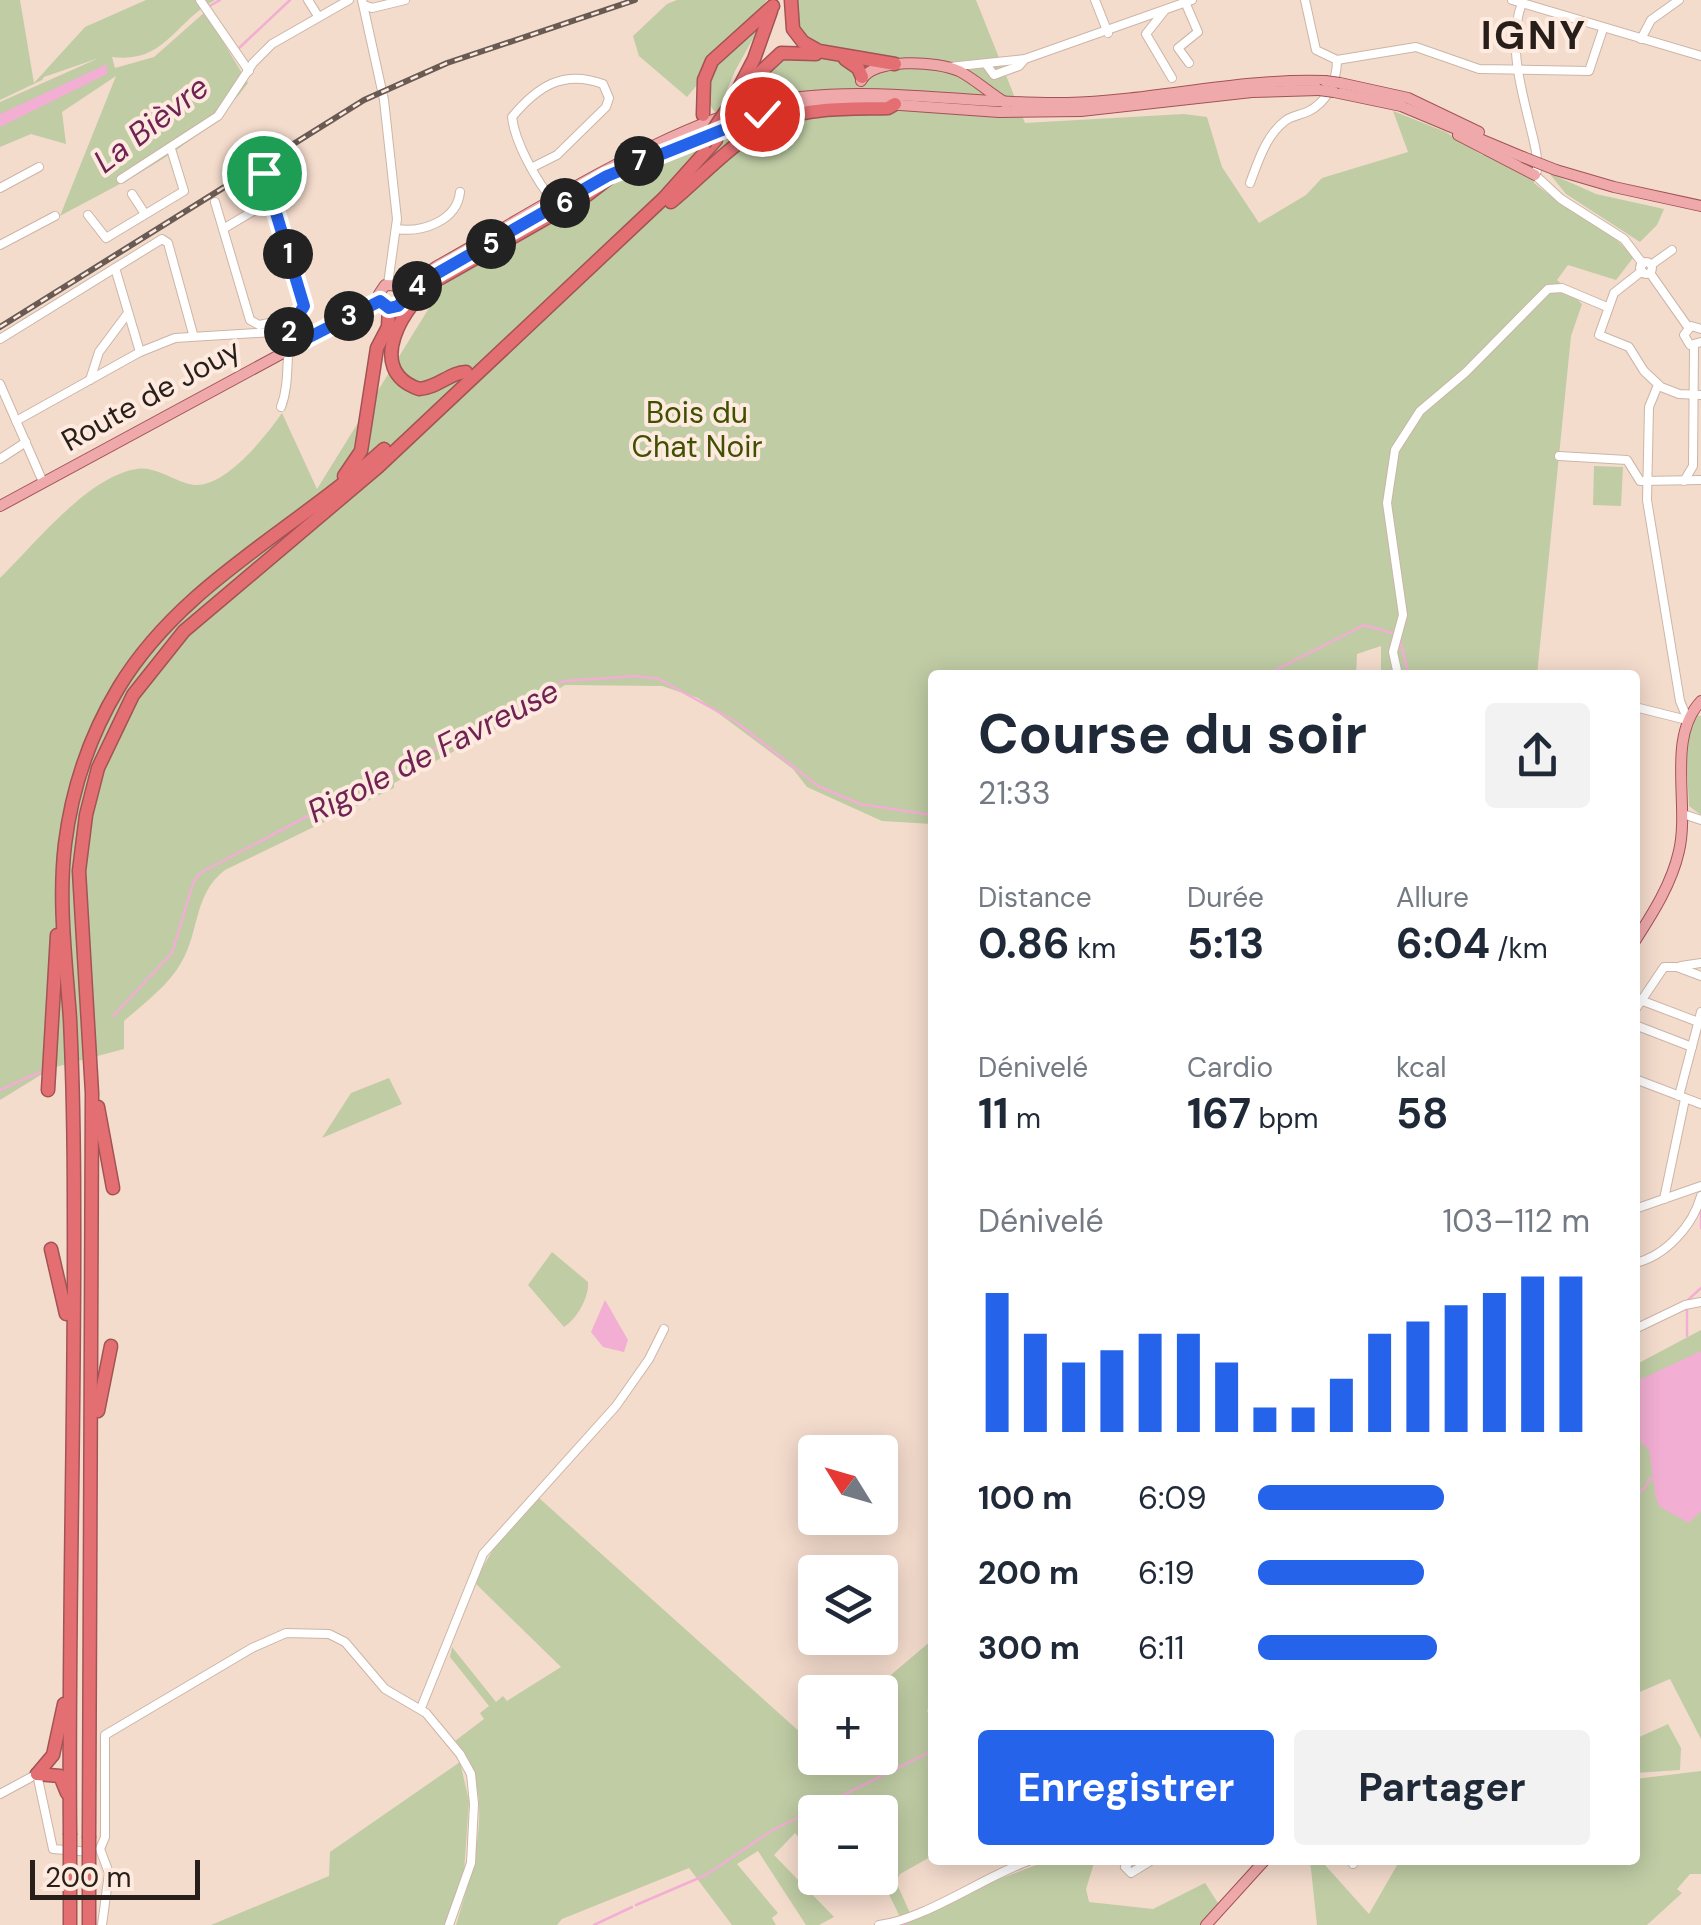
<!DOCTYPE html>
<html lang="fr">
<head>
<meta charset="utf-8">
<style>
  body { margin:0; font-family:"DM Sans",sans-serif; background:#f2f2f3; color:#1f2937; height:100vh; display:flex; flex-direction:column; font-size:38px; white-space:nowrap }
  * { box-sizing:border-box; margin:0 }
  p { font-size:32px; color:#747a83 }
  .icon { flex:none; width:55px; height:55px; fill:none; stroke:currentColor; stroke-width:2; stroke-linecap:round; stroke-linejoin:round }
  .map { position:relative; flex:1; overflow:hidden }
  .sheet { position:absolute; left:928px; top:670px; width:712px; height:1195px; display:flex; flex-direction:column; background:#fff; border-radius:10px; box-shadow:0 5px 25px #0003 }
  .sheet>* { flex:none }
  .needle { width:65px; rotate:307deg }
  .tools { position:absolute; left:798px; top:1435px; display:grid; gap:20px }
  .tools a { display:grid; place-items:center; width:100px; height:100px; border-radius:10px; background:#fff; box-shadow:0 5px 25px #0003; font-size:50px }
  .scale { position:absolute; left:30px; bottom:25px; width:170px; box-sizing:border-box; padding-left:10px; border:5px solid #281f1a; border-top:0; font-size:28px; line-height:35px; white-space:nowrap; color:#281f1a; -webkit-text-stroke:8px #feeadf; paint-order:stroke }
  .pin { position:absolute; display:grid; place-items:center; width:85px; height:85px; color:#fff; margin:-42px; border:5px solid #fff; border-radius:50%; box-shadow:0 2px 10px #0007 }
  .km { position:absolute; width:50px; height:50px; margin:-25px; border-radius:50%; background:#222; color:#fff; font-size:28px; line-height:50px; text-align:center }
  .round { display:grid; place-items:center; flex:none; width:105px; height:105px; border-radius:10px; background:#f2f2f3 }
  .head { display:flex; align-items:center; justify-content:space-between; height:170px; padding:0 50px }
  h1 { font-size:55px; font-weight:700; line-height:75px }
  .metrics { display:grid; grid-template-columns:repeat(3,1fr); gap:15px; height:170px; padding:10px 50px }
  .metrics div { display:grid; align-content:center }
  .metrics b { font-size:42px; font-weight:700 }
  .metrics small { font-size:28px; font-weight:400 }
  .metrics p { font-size:28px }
  .chart { height:280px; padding:20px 50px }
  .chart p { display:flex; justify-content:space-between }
  .chart svg { width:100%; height:180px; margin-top:10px; stroke:#2563eb; stroke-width:6 }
  .button { display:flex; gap:20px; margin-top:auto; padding:20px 50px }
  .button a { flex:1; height:115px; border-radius:10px; background:#2563eb; color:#fff; font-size:40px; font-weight:700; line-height:115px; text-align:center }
  .button a+a { background:#f2f2f3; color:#1f2937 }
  ul { padding:0 50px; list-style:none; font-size:32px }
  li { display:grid; grid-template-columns:160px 120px 1fr; align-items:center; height:75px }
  li i { height:25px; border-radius:12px; background:#2563eb }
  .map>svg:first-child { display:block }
  .green { fill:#bfcca4 }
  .water { fill:#f2aed3 }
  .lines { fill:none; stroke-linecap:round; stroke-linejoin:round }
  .stream { stroke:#f2aed3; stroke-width:2.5 }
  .minor-casing { stroke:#ccb5a7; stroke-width:10 }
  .major-casing { stroke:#a25354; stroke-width:12 }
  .highway-casing { stroke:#a25354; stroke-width:15 }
  .minor { stroke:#fff; stroke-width:8 }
  .major { stroke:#efa9ab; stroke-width:10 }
  .highway { stroke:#e46f73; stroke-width:12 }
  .rail-casing { stroke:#695b53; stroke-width:6 }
  .rail { stroke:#feeadf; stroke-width:2.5; stroke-dasharray:8; stroke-linecap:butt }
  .major-bridge-casing { stroke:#a25354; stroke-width:12; stroke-linecap:butt }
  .highway-bridge-casing { stroke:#a25354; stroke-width:15; stroke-linecap:butt }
  .major-bridge { stroke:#efa9ab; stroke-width:10 }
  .highway-bridge { stroke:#e46f73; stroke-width:12 }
  .route-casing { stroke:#fff; stroke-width:20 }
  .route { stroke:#2563eb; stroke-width:12 }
  .labels { text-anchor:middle; stroke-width:8; stroke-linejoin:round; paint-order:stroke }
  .street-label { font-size:30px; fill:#281f1a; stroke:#feeadf }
  .park-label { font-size:30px; fill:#3f5001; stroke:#feeadf }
  .water-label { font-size:32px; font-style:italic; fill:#6f2253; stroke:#feeadf }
  .district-label { font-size:40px; font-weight:bold; letter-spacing:2.5px; fill:#281f1a; stroke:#feeadf }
</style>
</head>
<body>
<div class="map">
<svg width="1701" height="1925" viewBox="0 0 1701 1925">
  <rect width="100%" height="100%" fill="#f4dccd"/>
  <g class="green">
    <path d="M0,0h20l14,83 51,-56 61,-27h69c-41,22 -50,64 -103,57l3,11 39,-11 51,-45 43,71c-44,62 -122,97 -188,133l56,-140 -54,36 4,32 -35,-10 -31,13v-45l99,-44 -55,19 -2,3 -42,20z"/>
    <polygon points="677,0 767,0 687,97 639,56 633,36 667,4"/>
    <path d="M794,0h182l49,123 159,-9 23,3 15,50 37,56 47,-28 16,-17 86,-26 -15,-41 53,21 36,23 22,-1 28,11 2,18c25,22 86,51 99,75l-17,22 -48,-15 -11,15 25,24 -11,32 -34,339h-156v-29l-24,8 -1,21h-424v149l-50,-3 -75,-34 -14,-18 -95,-71 -36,-12 -97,-1 -67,43 -104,55v5l-169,82c-32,25 -25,61 -44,93 -13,23 -38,41 -57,58v28l-72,19 -52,32v-522c34,-33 88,-102 137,-109 18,-3 35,11 52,15 33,9 76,-47 93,-71l35,76 130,-210 237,-136 8,7 41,-22 40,-68 22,-7 9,-13 -9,-12z"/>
    <path d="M760,26l-25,45 -18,43c-33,-35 19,-67 43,-88z"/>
    <polygon points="1549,173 1596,194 1664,209 1657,225 1640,242 1566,194"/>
    <polygon points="1594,466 1623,467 1621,506 1593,505"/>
    <path d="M1696,715l5,1v99l-12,-9c-1,-31 -6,-63 7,-91z"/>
    <polygon points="389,1078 402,1104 322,1138 351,1093"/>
    <path d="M552,1252l36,30c1,16 -11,36 -24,45l-36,-42z"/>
    <polygon points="1701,1330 1701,1739 1670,1679 1635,1694 1635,1365"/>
    <path d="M539,1498l272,244 4,-2v18h65v-66h-9l61,-52v58l-5,13 5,6v139l-32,18 -4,8 14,31 -10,4 -20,-41v-64h-65v45l-20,-24 -21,22 60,62 -15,8h-13l-48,-74 -21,13 41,49 -6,5 4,7h-44l-43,-57 -127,51 -5,6h-101c17,-55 43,-136 -1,-184l29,-22 -4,-6 9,-7 -39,-49 2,-10 44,55 7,-6 4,5 54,-34 -87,-85 20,-34z"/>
    <polygon points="1668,1724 1681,1748 1680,1770 1635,1773 1635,1739"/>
    <polygon points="460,1762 469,1801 464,1872 445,1925 211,1925 329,1876 330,1852"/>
    <polygon points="1701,1771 1701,1874 1690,1874 1677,1889 1682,1893 1647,1925 1317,1925 1310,1860 1327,1860 1325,1865 1369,1914 1400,1860 1635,1860 1635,1779"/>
    <polygon points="1049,1860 1095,1860 1086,1889 1089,1902 1153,1909 1205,1883 1220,1906 1204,1925 898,1925 976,1888"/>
  </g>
  <g class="water">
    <polygon points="107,64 107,74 0,127 0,114"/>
    <polygon points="605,1300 628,1340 624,1352 603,1347 591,1332"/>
    <polygon points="1701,1351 1701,1511 1689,1523 1660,1507 1656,1499 1649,1450 1641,1443 1635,1415 1635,1382"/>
  </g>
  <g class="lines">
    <g class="stream">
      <polyline points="208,7 220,0"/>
      <polyline points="237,50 290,0"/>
      <polyline points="1400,640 1409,675"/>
      <polyline points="1266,675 1364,625 1395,634"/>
      <polyline points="113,1016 172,953 193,883 200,873 564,681 636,676 659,679 735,721 818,786 860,804 932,815"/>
      <polyline points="0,1090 40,1072"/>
      <polyline points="1701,1210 1701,1228"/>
      <polyline points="1688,1300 1701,1288"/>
      <polyline points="1687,1336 1687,1307"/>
      <polyline points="1635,1505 1639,1502 1636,1492 1644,1489 1650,1478 1655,1480"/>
      <polyline points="636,1905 706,1875 771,1831 932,1751"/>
      <polyline points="594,1925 632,1907"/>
      <polyline points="902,1925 914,1919"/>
    </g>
    <defs>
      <g id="minor">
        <polyline points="200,0 249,71"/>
        <polyline points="308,0 318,16"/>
        <polyline points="362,0 384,100 397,219 388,284"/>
        <polyline points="1095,0 1108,33"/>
        <polyline points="1305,0 1316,50 1337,60 1416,47 1479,69 1589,71 1603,29"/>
        <polyline points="1512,0 1701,56"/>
        <polyline points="1185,2 1198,32 1178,48 1189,63"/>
        <path d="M1522,3c-14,37 -2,82 7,118 4,18 11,38 7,55l25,23 63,40 19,25"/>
        <polyline points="364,5 372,8 405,0"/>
        <polyline points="1165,10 1146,34 1172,78"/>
        <polyline points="1641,39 1651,20 1679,0"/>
        <polyline points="986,64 994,75 1019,66 1025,59"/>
        <polyline points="949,67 1025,59 1192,0"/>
        <path d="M533,167l24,-12 49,-48 3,-9 -6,-14c-40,-15 -66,3 -91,33 3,26 25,65 42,85l-8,12"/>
        <path d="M264,173l40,134c-25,29 -10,66 -23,100"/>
        <polyline points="121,179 218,116 253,63 272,44 349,0"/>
        <path d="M1250,183c8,-21 16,-48 35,-62 6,-5 15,-6 22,-9 20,-9 30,-31 30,-52"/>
        <polyline points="0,188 39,167"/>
        <polyline points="132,194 145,214"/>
        <polyline points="215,202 250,320 259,325 295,318"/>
        <polyline points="88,215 106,238 184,191 171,149"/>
        <polyline points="223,229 272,200"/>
        <path d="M396,229c26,4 61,-8 64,-37"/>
        <polyline points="0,245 55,216"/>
        <circle cx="1646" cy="268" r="6"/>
        <polyline points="1651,265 1672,250"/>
        <polyline points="115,268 140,352"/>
        <polyline points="1642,271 1614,293 1599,335 1629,347 1644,371 1661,387 1679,394 1701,395"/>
        <polyline points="1650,273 1688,327"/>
        <polyline points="1701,329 1691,326 1684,335 1690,345 1701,342"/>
        <polyline points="0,339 162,239 168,243 193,334"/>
        <polyline points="90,380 99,352 128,313"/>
        <polyline points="0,384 43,482"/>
        <polyline points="1658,385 1649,407 1647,500 1680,701 1687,718"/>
        <polyline points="16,421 140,352 175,338 289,331"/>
        <polyline points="1559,456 1627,460 1640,481 1701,480"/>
        <polyline points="0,459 26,442"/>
        <polyline points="1684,481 1693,466 1694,346"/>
        <polyline points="1398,675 1393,652 1403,615 1387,503 1395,450 1420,411 1466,372 1548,289 1562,288 1607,307"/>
        <polyline points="1635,707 1687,720"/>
        <polyline points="1683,814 1701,820"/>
        <polyline points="1681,966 1701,963"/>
        <polyline points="1635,998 1701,1023"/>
        <polyline points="1635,1010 1664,967 1677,967 1701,976"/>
        <polyline points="1635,1025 1692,1047"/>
        <polyline points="1635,1079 1701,1104"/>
        <polyline points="1679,1096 1701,1012"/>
        <polyline points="1664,1199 1685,1099"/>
        <polyline points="1635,1209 1701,1186"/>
        <path d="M1635,1263c31,-7 58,-38 66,-67"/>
        <polyline points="1635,1329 1685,1305 1701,1302"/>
        <polyline points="421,1708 483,1554 616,1406 649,1359 664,1329"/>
        <polyline points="0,1794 37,1774 53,1849 91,1852"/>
        <polyline points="1131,1860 1125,1867 1131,1873 1152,1860"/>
        <polyline points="1352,1860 1353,1864"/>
        <polyline points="102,1925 109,1873 100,1849 105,1837 105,1735 252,1648 286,1633 329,1634 345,1642 385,1689 426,1713 460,1754 471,1774 474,1804 471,1863 449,1925"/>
        <path d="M879,1925c45,-5 106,-49 152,-65"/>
      </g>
      <g id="major">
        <path d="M861,81c12,-24 76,-20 98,-10 16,8 30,22 47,32"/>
        <polyline points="1340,83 1408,98 1479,132"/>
        <polyline points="1334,92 1401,106 1523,157"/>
        <polyline points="1458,135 1535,175"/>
        <polyline points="1556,170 1614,187 1701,206"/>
        <polyline points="607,177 735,122 802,105 858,102 999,112 1081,111 1252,92 1319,90"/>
        <path d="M444,269l-33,21 -16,17h-10l-6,-13 6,-9 23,1 29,-20c100,-55 252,-157 364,-169 88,-10 177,8 266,6 86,-2 171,-25 258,-22"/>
        <polyline points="0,506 379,301"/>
        <path d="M1635,941c18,-28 37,-58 44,-90 11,-47 -13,-113 22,-150"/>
        <polyline points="1206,1925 1265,1860"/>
      </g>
      <g id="highway">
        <polyline points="791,0 793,29 803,42 819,51 895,64"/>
        <polyline points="845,59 858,68 862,77"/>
        <polyline points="751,81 781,53 816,54"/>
        <polyline points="730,105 754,59 771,11"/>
        <polyline points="703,115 704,80 712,61 773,6"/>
        <path d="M671,202c33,-27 66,-66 107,-82 34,-13 74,-11 110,-12l7,-4"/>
        <path d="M466,372c-15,0 -29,16 -47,17 -56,-19 -15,-86 18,-109l150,-85 26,-20"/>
        <polyline points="344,476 361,451 377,348 388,327 389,308"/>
        <polyline points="48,1090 57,935"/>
        <polyline points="98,1107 113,1188"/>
        <polyline points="51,1249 66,1314"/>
        <polyline points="98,1411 111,1346"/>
        <polyline points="37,1774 53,1755 64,1704"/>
        <polyline points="37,1774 60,1776 67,1793"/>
        <path d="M70,1833c-2,-208 5,-416 4,-624 0,-64 -1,-127 -4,-190 -4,-58 -12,-117 -5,-175 7,-56 25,-109 54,-157 63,-104 178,-158 265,-238"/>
        <polyline points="89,1836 92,1093 79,871 86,815 98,768 133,695 184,631 378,467 664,198 716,140"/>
        <polyline points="70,1925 70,1881"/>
        <polyline points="89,1925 89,1879"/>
      </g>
    </defs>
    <use href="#minor" class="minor-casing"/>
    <use href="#major" class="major-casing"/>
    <use href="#highway" class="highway-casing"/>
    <use href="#minor" class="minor"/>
    <use href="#major" class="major"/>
    <use href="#highway" class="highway"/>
    <defs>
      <polyline id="rail" points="0,327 364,100 447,63 635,0"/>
    </defs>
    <use href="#rail" class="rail-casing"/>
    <use href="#rail" class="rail"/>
    <defs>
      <g id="major-bridge">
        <polyline points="1325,81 1340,83"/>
        <polyline points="1319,90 1334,92"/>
        <polyline points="1523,157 1556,170"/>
      </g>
      <g id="highway-bridge">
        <polyline points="704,144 730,105"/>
        <polyline points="70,1833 70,1881"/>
        <polyline points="89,1879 89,1836"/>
      </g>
    </defs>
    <use href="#major-bridge" class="major-bridge-casing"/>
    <use href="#highway-bridge" class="highway-bridge-casing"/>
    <use href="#major-bridge" class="major-bridge"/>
    <use href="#highway-bridge" class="highway-bridge"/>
  </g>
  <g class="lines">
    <defs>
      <polyline id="route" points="264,173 304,306 289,330 288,348 380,301 389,308 398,306 422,282 607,176 762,114"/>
    </defs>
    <use href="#route" class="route-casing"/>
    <use href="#route" class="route"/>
  </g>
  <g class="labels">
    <g class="street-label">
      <text transform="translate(151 395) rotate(-29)" y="10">Route de Jouy</text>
    </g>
    <g class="park-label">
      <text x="697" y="423">Bois du<tspan x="697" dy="34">Chat Noir</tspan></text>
    </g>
    <g class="water-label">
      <text transform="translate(151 124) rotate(-38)" y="11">La Bièvre</text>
      <text transform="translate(433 751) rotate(-27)" y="11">Rigole de Favreuse</text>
    </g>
    <g class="district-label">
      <text x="1534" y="49">IGNY</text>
    </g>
  </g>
</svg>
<div class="tools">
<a><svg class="needle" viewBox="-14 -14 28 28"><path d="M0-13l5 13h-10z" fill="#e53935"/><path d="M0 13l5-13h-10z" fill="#747a83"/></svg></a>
<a><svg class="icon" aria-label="layers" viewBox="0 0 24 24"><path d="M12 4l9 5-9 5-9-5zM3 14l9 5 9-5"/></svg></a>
<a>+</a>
<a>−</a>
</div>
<div class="scale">200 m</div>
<div class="pin" style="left:264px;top:173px;background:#1e9e55"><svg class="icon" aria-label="arrive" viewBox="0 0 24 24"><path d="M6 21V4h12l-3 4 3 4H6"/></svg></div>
<div class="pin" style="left:762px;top:114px;background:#d93025"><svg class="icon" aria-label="check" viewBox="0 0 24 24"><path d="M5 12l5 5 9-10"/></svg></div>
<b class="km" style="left:288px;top:254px">1</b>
<b class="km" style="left:289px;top:332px">2</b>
<b class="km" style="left:349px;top:316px">3</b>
<b class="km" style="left:417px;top:286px">4</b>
<b class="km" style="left:491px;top:244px">5</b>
<b class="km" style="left:565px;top:203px">6</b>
<b class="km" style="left:639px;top:161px">7</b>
<section class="sheet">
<div class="head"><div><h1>Course du soir</h1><p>21:33</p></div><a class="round"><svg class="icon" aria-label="share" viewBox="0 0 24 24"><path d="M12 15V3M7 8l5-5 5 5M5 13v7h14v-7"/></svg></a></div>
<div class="metrics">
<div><p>Distance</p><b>0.86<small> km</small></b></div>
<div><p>Durée</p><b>5:13</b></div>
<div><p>Allure</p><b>6:04<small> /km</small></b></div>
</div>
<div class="metrics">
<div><p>Dénivelé</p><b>11<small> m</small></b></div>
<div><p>Cardio</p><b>167<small> bpm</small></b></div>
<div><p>kcal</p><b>58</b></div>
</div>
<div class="chart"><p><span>Dénivelé</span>103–112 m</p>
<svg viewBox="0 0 160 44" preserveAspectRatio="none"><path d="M5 44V10M15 44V20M25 44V27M35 44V24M45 44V20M55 44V20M65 44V27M75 44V38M85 44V38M95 44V31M105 44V20M115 44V17M125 44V13M135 44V10M145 44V6M155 44V6"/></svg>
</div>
<ul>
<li><b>100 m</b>6:09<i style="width:56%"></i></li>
<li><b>200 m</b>6:19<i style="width:50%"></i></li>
<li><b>300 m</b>6:11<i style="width:54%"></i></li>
</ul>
<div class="button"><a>Enregistrer</a><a>Partager</a></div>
</section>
</div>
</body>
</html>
